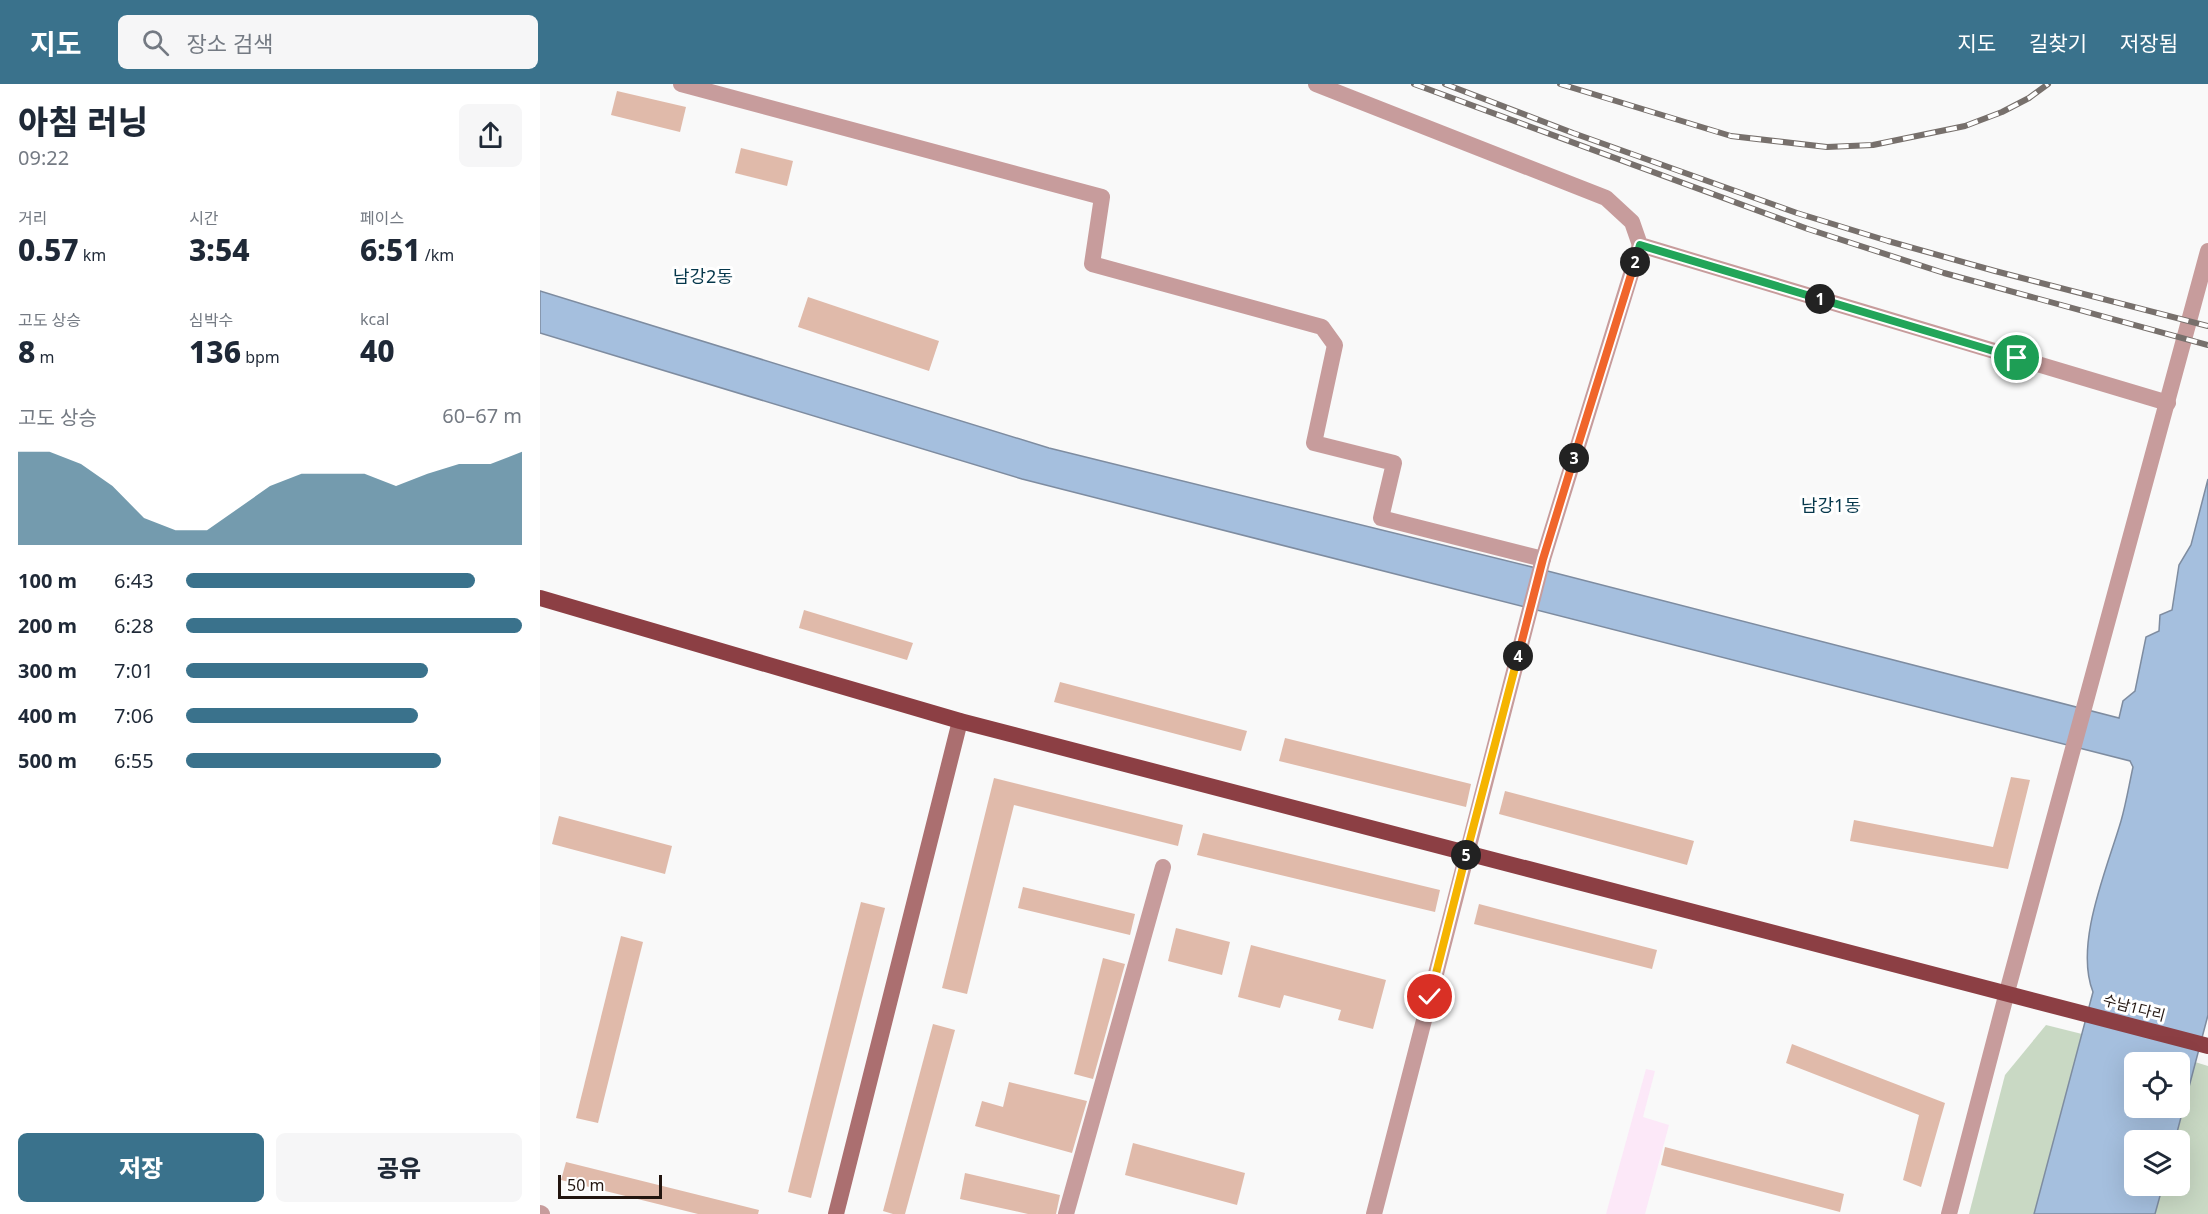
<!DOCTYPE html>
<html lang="ko">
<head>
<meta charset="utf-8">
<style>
  body { margin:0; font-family:"Noto Sans","Noto Sans KR",sans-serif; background:#f6f6f7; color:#1f2937; height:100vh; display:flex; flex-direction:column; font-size:22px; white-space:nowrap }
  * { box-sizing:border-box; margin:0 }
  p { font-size:20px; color:#747a83 }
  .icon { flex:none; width:33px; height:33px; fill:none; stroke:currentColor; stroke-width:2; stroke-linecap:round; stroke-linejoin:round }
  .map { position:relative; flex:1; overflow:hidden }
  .details { display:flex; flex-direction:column; background:#fff; width:540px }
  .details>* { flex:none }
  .controls { position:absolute; left:1584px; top:968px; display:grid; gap:12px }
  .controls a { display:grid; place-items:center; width:66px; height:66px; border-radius:9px; background:#fff; box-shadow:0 6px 24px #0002; font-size:30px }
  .scale { position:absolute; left:18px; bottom:15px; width:104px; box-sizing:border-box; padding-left:6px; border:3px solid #22150f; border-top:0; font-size:16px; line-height:21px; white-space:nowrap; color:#22150f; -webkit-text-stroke:4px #fff; paint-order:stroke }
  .pin { position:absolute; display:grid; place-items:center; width:51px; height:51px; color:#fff; margin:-26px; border:3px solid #fff; border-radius:50%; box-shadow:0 2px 6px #0007 }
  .km { position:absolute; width:30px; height:30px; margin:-15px; border-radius:50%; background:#222; color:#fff; font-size:16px; line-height:30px; text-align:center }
  .round { display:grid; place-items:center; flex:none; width:63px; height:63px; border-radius:9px; background:#f6f6f7 }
  .summary { display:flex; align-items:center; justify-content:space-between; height:102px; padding:0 18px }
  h1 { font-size:33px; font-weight:800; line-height:45px }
  .metrics { display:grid; grid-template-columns:repeat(3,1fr); gap:9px; height:102px; padding:6px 18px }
  .metrics div { display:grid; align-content:center }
  .metrics b { font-size:30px; font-weight:800 }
  .metrics small { font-size:16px; font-weight:400 }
  .metrics p { font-size:16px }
  .chart { height:168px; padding:12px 18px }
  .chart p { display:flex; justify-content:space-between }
  .chart svg { width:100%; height:108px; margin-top:6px; fill:#3a728c; opacity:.7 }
  .cta { display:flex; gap:12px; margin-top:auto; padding:12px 18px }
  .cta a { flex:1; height:69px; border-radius:9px; background:#3a728c; color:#fff; font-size:24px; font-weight:800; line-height:69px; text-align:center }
  .cta a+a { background:#f6f6f7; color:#1f2937 }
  ul { padding:0 18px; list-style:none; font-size:20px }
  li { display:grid; grid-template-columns:96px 72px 1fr; align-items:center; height:45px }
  li i { height:15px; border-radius:8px; background:#3a728c }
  header { display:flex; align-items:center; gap:36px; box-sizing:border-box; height:84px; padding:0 30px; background:#3a728c; color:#fff }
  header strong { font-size:28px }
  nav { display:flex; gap:33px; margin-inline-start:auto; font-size:21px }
  .search { width:420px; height:54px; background:#f6f6f7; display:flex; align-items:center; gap:15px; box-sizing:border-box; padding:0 21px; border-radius:9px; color:#747a83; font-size:22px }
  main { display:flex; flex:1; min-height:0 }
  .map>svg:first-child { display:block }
  .commercial { fill:#fce8f8 }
  .green { fill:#c9d9c4 }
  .water { fill:#a5bfde; stroke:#7e8ca0; stroke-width:1.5; fill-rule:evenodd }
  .building { fill:#e0baaa }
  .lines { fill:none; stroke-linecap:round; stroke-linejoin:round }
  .minor { stroke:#c79c9c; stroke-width:16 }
  .tertiary { stroke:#c79c9c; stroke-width:16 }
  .secondary { stroke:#ab6f70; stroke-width:16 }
  .trunk { stroke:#8c3f44; stroke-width:16 }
  .rail-casing { stroke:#77706c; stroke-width:6 }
  .rail { stroke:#fff; stroke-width:4; stroke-dasharray:11; stroke-linecap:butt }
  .split-1-casing { stroke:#fff; stroke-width:12 }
  .split-2-casing { stroke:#fff; stroke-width:12 }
  .split-3-casing { stroke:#fff; stroke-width:12 }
  .split-4-casing { stroke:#fff; stroke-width:12 }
  .split-5-casing { stroke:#fff; stroke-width:12 }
  .split-6-casing { stroke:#fff; stroke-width:12 }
  .split-1 { stroke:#22a559; stroke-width:8 }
  .split-2 { stroke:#22a559; stroke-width:8 }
  .split-3 { stroke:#f0652b; stroke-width:8 }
  .split-4 { stroke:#f0652b; stroke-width:8 }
  .split-5 { stroke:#f5b400; stroke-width:8 }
  .split-6 { stroke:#f5b400; stroke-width:8 }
  .labels { text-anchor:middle; stroke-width:6; stroke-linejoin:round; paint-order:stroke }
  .street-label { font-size:15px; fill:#22150f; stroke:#fff }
  .quarter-label { font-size:18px; fill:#05374b; stroke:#fff }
</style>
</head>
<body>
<header>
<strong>지도</strong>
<div class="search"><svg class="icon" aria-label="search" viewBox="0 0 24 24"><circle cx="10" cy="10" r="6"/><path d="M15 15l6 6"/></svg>장소 검색</div>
<nav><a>지도</a><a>길찾기</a><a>저장됨</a></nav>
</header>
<main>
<section class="details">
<div class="summary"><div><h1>아침 러닝</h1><p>09:22</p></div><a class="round"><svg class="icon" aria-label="share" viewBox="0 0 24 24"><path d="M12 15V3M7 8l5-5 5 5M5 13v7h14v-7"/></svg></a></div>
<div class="metrics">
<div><p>거리</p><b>0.57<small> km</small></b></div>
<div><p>시간</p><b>3:54</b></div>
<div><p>페이스</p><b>6:51<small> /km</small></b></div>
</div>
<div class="metrics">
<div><p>고도 상승</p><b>8<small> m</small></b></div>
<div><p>심박수</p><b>136<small> bpm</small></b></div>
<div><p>kcal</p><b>40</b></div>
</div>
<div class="chart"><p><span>고도 상승</span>60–67 m</p>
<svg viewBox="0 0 160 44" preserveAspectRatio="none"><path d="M0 44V6L10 6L20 11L30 20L40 33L50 38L60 38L70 29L80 20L90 15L100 15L110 15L120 20L130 15L140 11L150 11L160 6V44z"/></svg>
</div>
<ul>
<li><b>100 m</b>6:43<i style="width:86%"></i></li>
<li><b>200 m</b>6:28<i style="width:100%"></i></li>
<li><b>300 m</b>7:01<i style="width:72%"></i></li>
<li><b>400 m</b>7:06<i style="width:69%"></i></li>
<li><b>500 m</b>6:55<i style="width:76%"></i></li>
</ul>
<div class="cta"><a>저장</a><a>공유</a></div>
</section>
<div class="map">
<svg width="1668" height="1130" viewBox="0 0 1668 1130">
  <rect width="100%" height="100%" fill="#f9f9f9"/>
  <polygon class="commercial" points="1106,985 1115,987 1103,1033 1129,1041 1105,1130 1066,1130"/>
  <g class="green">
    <polygon points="1506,941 1542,950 1494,1130 1429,1130 1465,991"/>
    <polygon points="1655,978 1668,982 1668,1130 1615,1130 1623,1101 1640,1101 1640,1056 1635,1056"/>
  </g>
  <path class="water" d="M0,207l509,157 483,119 587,151 4,-17 12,-10 11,-54 13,-6 1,-16 12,-5 7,-45 12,-20 17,-66v536l-33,125h-41v45h29l-8,29h-121l59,-222c-19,-48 14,-123 28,-171 5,-17 8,-36 12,-54l-3,-6 -1108,-282 -482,-146zM1594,978h46v45h-46z"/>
  <g class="building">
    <polygon points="77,7 146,23 140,48 71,31"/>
    <polygon points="201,64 253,77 247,102 195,89"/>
    <polygon points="268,213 399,257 389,287 258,243"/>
    <polygon points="264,526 373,559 367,576 259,544"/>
    <polygon points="520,598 707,647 701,667 514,618"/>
    <polygon points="745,654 931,700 926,723 739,677"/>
    <polygon points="1471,693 1490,696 1468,785 1310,757 1314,736 1453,763"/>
    <polygon points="454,694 643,741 638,762 474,721 427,910 402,904"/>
    <polygon points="965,707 1154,757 1147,781 959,730"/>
    <polygon points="19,732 132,762 125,790 12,760"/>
    <polygon points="663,749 900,806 895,828 657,771"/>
    <polygon points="483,803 595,830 590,851 478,824"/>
    <polygon points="321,818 345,824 271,1114 248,1108"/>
    <polygon points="939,820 1117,866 1112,885 934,840"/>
    <polygon points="636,844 690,858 682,891 628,877"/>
    <polygon points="81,852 103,858 58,1039 36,1034"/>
    <polygon points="711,861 846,896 833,945 798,936 801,926 744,911 740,924 698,913"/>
    <polygon points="563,874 585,880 553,995 534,990"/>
    <polygon points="393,940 415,946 365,1130 353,1130 343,1127"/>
    <polygon points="1252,960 1405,1019 1381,1103 1363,1096 1379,1031 1246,979"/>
    <polygon points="469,998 547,1017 532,1069 435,1042 442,1017 463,1023"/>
    <polygon points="593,1059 705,1089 697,1121 585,1091"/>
    <polygon points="1125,1063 1304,1110 1300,1128 1121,1081"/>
    <polygon points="26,1078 219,1126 218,1130 158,1130 21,1096"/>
    <polygon points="425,1089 520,1111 516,1130 488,1130 420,1115"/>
  </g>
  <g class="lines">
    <g class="minor">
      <polyline points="141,0 562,113 552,180 782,243 795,261 774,359 854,379 841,434 1003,475"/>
      <polyline points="0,1129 2,1130"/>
      <polyline points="526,1130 623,783"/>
    </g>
    <g class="tertiary">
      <polyline points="776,0 1066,114 1092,138 1100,161 1628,319"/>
      <polyline points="834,1130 1003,475 1100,161"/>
      <polyline points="1409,1130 1467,908 1668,167"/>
    </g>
    <polyline class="secondary" points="296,1130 420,637"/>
    <polyline class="trunk" points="0,514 420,637 1668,962"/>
    <defs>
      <g id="rail">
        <polyline points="874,0 1268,145 1404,189 1668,261"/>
        <polyline points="905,0 1033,49 1257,129 1348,157 1455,187 1668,242"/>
        <polyline points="1020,0 1191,52 1287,63 1333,61 1425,42 1462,28 1489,14 1508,0"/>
      </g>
    </defs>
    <use href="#rail" class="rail-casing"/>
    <use href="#rail" class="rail"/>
  </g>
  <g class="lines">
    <defs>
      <polyline id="split-1" points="1280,215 1477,274"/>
      <polyline id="split-2" points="1095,178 1100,161 1280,215"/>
      <polyline id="split-3" points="1034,374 1095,178"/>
      <polyline id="split-4" points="978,572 1003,475 1034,374"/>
      <polyline id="split-5" points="926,771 978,572"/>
      <polyline id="split-6" points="890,913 926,771"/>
    </defs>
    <use href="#split-1" class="split-1-casing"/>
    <use href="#split-2" class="split-2-casing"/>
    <use href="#split-3" class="split-3-casing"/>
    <use href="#split-4" class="split-4-casing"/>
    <use href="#split-5" class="split-5-casing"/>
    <use href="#split-6" class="split-6-casing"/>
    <use href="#split-1" class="split-1"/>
    <use href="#split-2" class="split-2"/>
    <use href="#split-3" class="split-3"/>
    <use href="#split-4" class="split-4"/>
    <use href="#split-5" class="split-5"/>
    <use href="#split-6" class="split-6"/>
  </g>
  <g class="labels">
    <g class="street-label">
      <text transform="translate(1594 924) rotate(15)" y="5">수남1다리</text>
    </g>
    <g class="quarter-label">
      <text x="163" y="199">남강2동</text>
      <text x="1291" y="428">남강1동</text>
    </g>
  </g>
</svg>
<div class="controls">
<a><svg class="icon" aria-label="locate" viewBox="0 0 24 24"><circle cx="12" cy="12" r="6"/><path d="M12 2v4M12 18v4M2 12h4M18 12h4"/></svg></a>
<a><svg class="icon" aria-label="layers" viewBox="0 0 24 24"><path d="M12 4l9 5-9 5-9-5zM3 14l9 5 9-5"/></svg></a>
</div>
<div class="scale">50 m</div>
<div class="pin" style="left:1477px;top:274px;background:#1e9e55"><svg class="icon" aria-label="arrive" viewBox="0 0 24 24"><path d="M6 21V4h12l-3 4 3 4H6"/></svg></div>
<div class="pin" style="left:890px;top:913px;background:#d93025"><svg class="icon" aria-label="check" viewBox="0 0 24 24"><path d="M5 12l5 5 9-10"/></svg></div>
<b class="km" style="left:1280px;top:215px">1</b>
<b class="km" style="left:1095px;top:178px">2</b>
<b class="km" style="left:1034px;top:374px">3</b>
<b class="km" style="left:978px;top:572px">4</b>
<b class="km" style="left:926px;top:771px">5</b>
</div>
</main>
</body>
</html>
